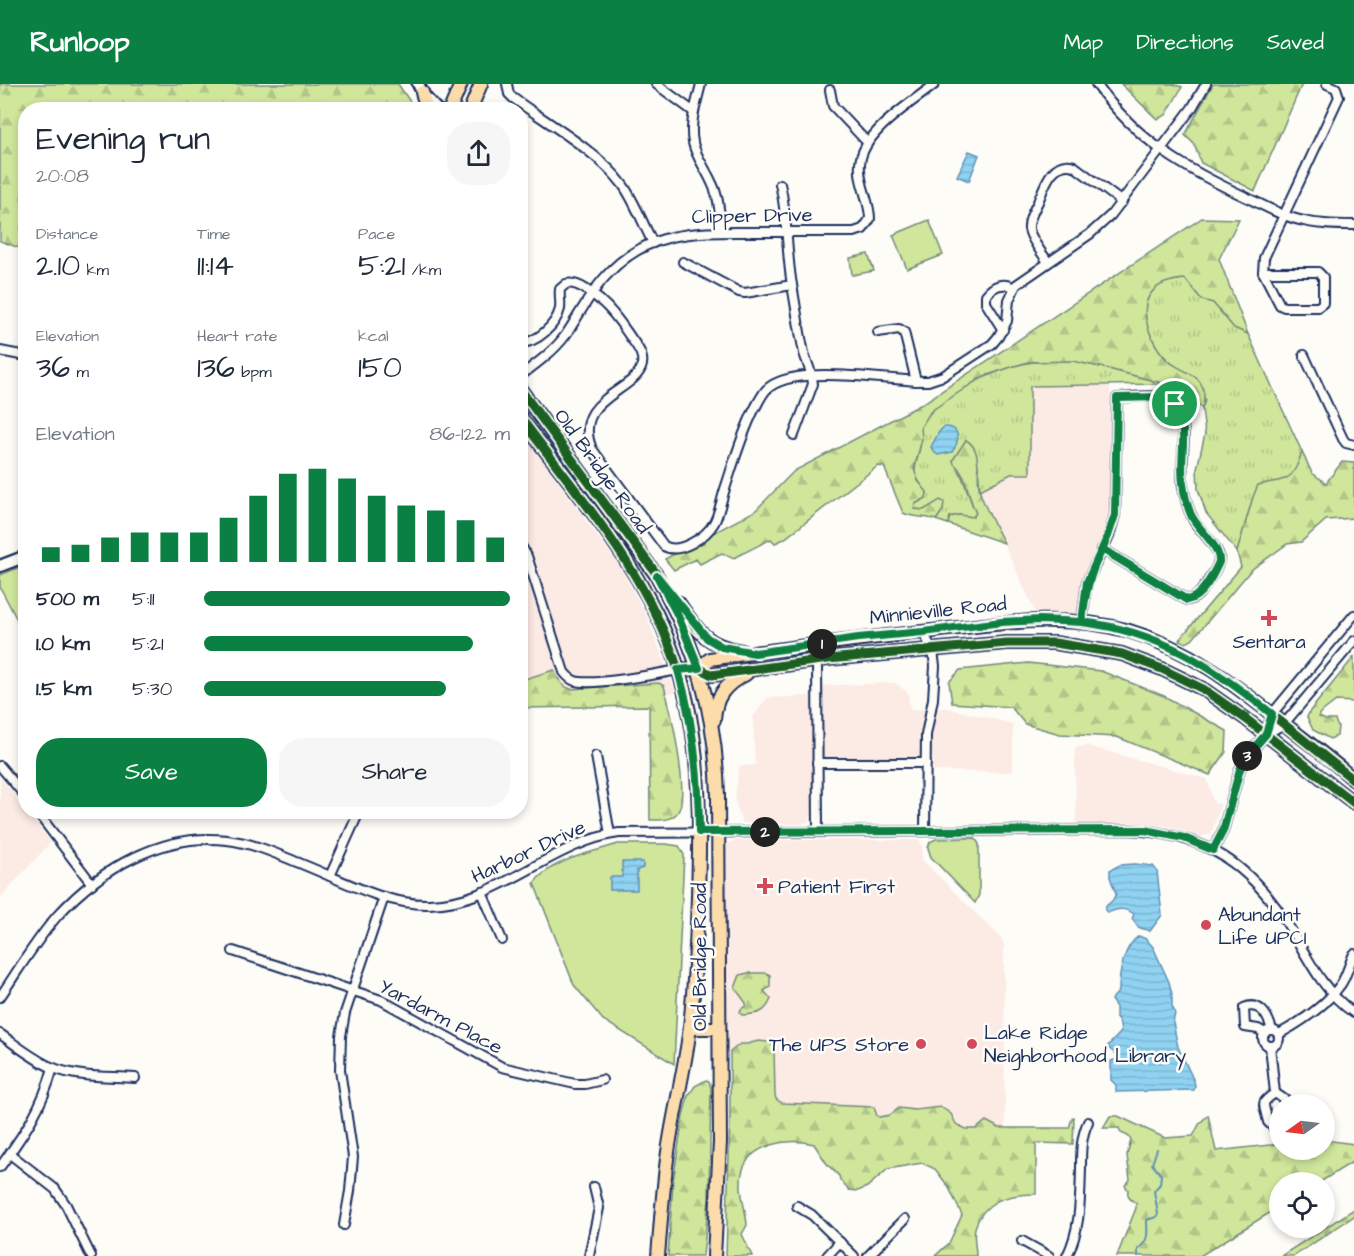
<!DOCTYPE html>
<html lang="en">
<head>
<meta charset="utf-8">
<style>
  body { margin:0; font-family:"Architects Daughter",sans-serif; background:#f6f6f7; color:#1f2937; height:100vh; display:flex; flex-direction:column; font-size:22px; white-space:nowrap }
  * { box-sizing:border-box; margin:0 }
  p { font-size:20px; color:#747a83 }
  .icon { flex:none; width:33px; height:33px; fill:none; stroke:currentColor; stroke-width:2; stroke-linecap:round; stroke-linejoin:round }
  .map { position:relative; flex:1; overflow:hidden }
  .panel { position:absolute; left:18px; top:18px; width:510px; height:717px; display:flex; flex-direction:column; background:#fff; border-radius:24px; box-shadow:0 3px 9px #0003 }
  .panel>* { flex:none }
  .needle { width:39px; rotate:256deg }
  .buttons { position:absolute; left:1269px; top:1010px; display:grid; gap:12px }
  .buttons a { display:grid; place-items:center; width:66px; height:66px; border-radius:50%; background:#fff; box-shadow:0 3px 9px #0003; font-size:30px }
  .pin { position:absolute; display:grid; place-items:center; width:51px; height:51px; color:#fff; margin:-26px; border:3px solid #fff; border-radius:50%; box-shadow:0 2px 6px #0007 }
  .km { position:absolute; width:30px; height:30px; margin:-15px; border-radius:50%; background:#222; color:#fff; font-size:16px; line-height:30px; text-align:center }
  .round { display:grid; place-items:center; flex:none; width:63px; height:63px; border-radius:24px; background:#f6f6f7 }
  .summary { display:flex; align-items:center; justify-content:space-between; height:102px; padding:0 18px }
  h1 { font-size:33px; font-weight:600; line-height:45px }
  .stats { display:grid; grid-template-columns:repeat(3,1fr); gap:9px; height:102px; padding:6px 18px }
  .stats div { display:grid; align-content:center }
  .stats b { font-size:30px; font-weight:600 }
  .stats small { font-size:16px; font-weight:400 }
  .stats p { font-size:16px }
  .chart { height:168px; padding:12px 18px }
  .chart p { display:flex; justify-content:space-between }
  .chart svg { width:100%; height:108px; margin-top:6px; stroke:#0b8043; stroke-width:6 }
  .action { display:flex; gap:12px; margin-top:auto; padding:12px 18px }
  .action a { flex:1; height:69px; border-radius:24px; background:#0b8043; color:#fff; font-size:24px; font-weight:600; line-height:69px; text-align:center }
  .action a+a { background:#f6f6f7; color:#1f2937 }
  ul { padding:0 18px; list-style:none; font-size:20px }
  li { display:grid; grid-template-columns:96px 72px 1fr; align-items:center; height:45px }
  li i { height:15px; border-radius:8px; background:#0b8043 }
  header { display:flex; align-items:center; gap:36px; box-sizing:border-box; height:84px; padding:0 30px; background:#0b8043; color:#fff }
  header strong { font-size:28px }
  nav { display:flex; gap:33px; margin-inline-start:auto; font-size:21px }
  .map>svg:first-child { display:block }
  .built { fill:#fceae4 }
  .grass { fill:url(#grass-tufts); stroke:#758a7c; stroke-width:1.5 }
  .forest { fill:url(#forest-firs); stroke:#758a7c; stroke-width:1.5 }
  .park { fill:#cfe69b; stroke:#758a7c; stroke-width:1.5 }
  .water { fill:url(#water-rules); stroke:#6191b6; stroke-width:1.5 }
  .lines { fill:none; stroke-linecap:round; stroke-linejoin:round }
  .stream { stroke:#6191b6; stroke-width:2 }
  .street-casing { stroke:#1b2f5e; stroke-width:12 }
  .secondary-casing { stroke:#1b2f5e; stroke-width:15 }
  .primary-casing { stroke:#1b2f5e; stroke-width:16 }
  .street { stroke:#fdfcf7; stroke-width:8 }
  .secondary { stroke:#fdfcf7; stroke-width:10 }
  .primary { stroke:#fddcac; stroke-width:12 }
  .cycleway-casing { stroke:#fdfcf7; stroke-width:13 }
  .cycleway { stroke:#1b5e20; stroke-width:9 }
  .route-casing { stroke:#fff; stroke-width:12 }
  .route { stroke:#0b8043; stroke-width:8 }
  .poi-dot { fill:#d1495b; stroke:#fdfcf7; stroke-width:2 }
  .labels { text-anchor:middle; stroke-width:5; stroke-linejoin:round; paint-order:stroke }
  .street-label { font-size:20px; fill:#1b2f5e; stroke:#fdfcf7 }
  .poi-label { font-size:20px; fill:#1b2f5e; stroke:#fdfcf7; text-anchor:start }
</style>
</head>
<body>
<header>
<strong>Runloop</strong>
<nav><a>Map</a><a>Directions</a><a>Saved</a></nav>
</header>
<div class="map">
<svg width="1354" height="1172" viewBox="0 0 1354 1172">
  <defs>
    <pattern id="grass-tufts" width="24" height="20" patternUnits="userSpaceOnUse" patternTransform="scale(1.5)"><rect width="24" height="20" fill="#cfe69b"/><path d="M3 7l-1-3M5 7V3M7 7l1-3M15 17l-1-3M17 17v-4M19 17l1-3" fill="none" stroke="#b1c688"/></pattern>
    <pattern id="forest-firs" width="22" height="20" patternUnits="userSpaceOnUse" patternTransform="scale(1.5)"><rect width="22" height="20" fill="#cfe69b"/><path d="M5 1l3.5 6h-7zM16 11l3.5 6h-7z" fill="#b1c688"/></pattern>
    <pattern id="water-rules" width="6" height="5" patternUnits="userSpaceOnUse" patternTransform="scale(1.5)"><rect width="6" height="5" fill="#8fd2f1"/><path d="M0 2.5h6" fill="none" stroke="#7bb5d1"/></pattern>
  </defs>
  <rect width="100%" height="100%" fill="#fdfcf7"/>
  <filter id="ink" filterUnits="userSpaceOnUse"><feTurbulence type="fractalNoise" baseFrequency=".0167" numOctaves="2"/><feDisplacementMap in="SourceGraphic" scale="12" xChannelSelector="R" yChannelSelector="G"/><feConvolveMatrix kernelMatrix="1 2 1 2 8 2 1 2 1" color-interpolation-filters="sRGB"/></filter>
  <g filter="url(#ink)">
    <g class="built">
      <polygon points="1030,302 1110,302 1110,427 1106,445 1085,491 1078,534 1037,532 980,407 1012,390 1030,390"/>
      <polygon points="520,346 620,483 647,533 676,609 554,614 521,600"/>
      <polygon points="895,599 908,609 910,626 947,624 1013,640 1013,688 933,687 933,673 813,674 812,730 809,737 800,740 742,739 735,717 739,682 755,681 753,633 767,614 810,612 811,602"/>
      <polygon points="1088,662 1207,695 1214,719 1221,720 1211,750 1200,753 1180,745 1163,742 1076,740 1075,663"/>
      <polygon points="0,693 51,758 0,814"/>
      <polygon points="919,756 922,761 922,776 1001,854 1004,860 1005,1055 729,1051 730,969 725,968 724,768 726,761 735,756"/>
    </g>
    <g class="grass">
      <path d="M1186,195l16,21 11,2 21,26 14,6 54,118 -6,18 -6,7 -37,20 -16,55 -31,-39 -8,-24 -1,-21 8,-34 -3,-25 3,-9 -8,-22c-10,-5 -20,-9 -28,-17 -16,-14 -33,-49 -18,-68 8,-11 23,-13 35,-14z"/>
      <path d="M1073,277l32,7 61,16 -136,2v88h-19l-31,16 -2,-24 -12,-26 -13,20c12,16 14,36 23,53l-3,4 -14,-2 -9,2 -2,7 -12,-4 7,-10 -12,-4 -7,4 -10,-1 1,-5 11,-6 1,-5c-18,-24 -12,-20 -7,-46 1,-7 -1,-16 2,-23 15,-28 74,-55 105,-61 15,-3 31,-1 46,-2z"/>
    </g>
    <g class="forest">
      <polygon points="0,0 398,0 415,25 26,26 25,166 0,157"/>
      <polygon points="1121,0 1173,0 1182,3 1166,31 1157,35"/>
      <polygon points="1213,0 1302,0 1255,107 1201,79 1194,60 1185,51"/>
      <path d="M1202,134l37,1 -20,40 29,75 -14,-6 -21,-25 -11,-3 -17,-21c-11,1 -25,3 -33,13 -16,18 0,52 14,67 9,9 28,14 34,23 5,9 5,18 2,27l-19,-23 -17,-2 -61,-16 -32,-7 -45,1 -17,5 -29,10 -51,34 -10,16 1,12 -8,30 4,12 9,11 -1,6 -11,6 -1,5 10,1 16,-10 4,2 -1,8 -7,10c-11,-4 -22,-2 -33,-7l-19,-46 -6,-1 -94,73 -9,4 -4,-4 -37,19 -12,-5 -22,11 -4,-5 -22,11 -9,-11 90,-48 39,-40 128,-67z"/>
      <path d="M966,356c18,10 9,35 14,52 5,17 16,35 24,51l-56,-19 2,-7 9,-2 14,2 3,-4c-7,-13 -10,-41 -22,-49l-1,-4z"/>
      <path d="M1302,368l10,21 14,10 16,-21 12,1v55l-28,2 -25,22 -14,2 -36,26 -59,70 -6,3 -7,-3 62,-73 -4,-15 16,-55 5,-12c30,-7 34,-2 44,-33z"/>
      <polygon points="1354,573 1354,618 1336,617 1319,630 1319,633 1326,636 1335,636 1338,643 1337,652 1330,655 1313,646 1307,633 1310,627"/>
      <polygon points="1028,579 1101,587 1164,612 1227,647 1226,668 1210,691 1117,653 1060,650 1025,640 1011,623 952,619 949,598 960,586"/>
      <path d="M554,586c4,9 7,16 17,19l88,-6 5,3c6,21 27,112 13,127 -7,8 -17,7 -27,7l-1,-114 -128,2v-28z"/>
      <path d="M748,889h18l4,2v12l-6,4 7,8c-6,15 -14,15 -29,16l-2,-2 1,-4 5,-3v-3l-11,-15 5,-13z"/>
      <path d="M758,957l10,1 6,5 1,48 1,4 6,4 92,4 3,9 3,1 10,-2 9,-7 16,2 26,-3 10,7 5,10 10,5h10l10,-8 13,7h70l3,-10 2,-1 -1,27 -37,-1v51c-26,0 -52,5 -61,34 -2,7 1,20 1,28h-41l14,-13 13,-28 -14,-29 -13,-17 -13,-6 -34,6 -21,18 -9,4 -9,-1 -9,-10 -1,-4 -12,-12 -13,-20c-25,-6 -65,-1 -72,29 -4,18 4,35 5,52l-5,9 10,22h-26l4,-137v-67l10,-8h7z"/>
      <polygon points="706,996 709,997 711,1004 709,1115 703,1172 668,1172 673,1098 683,1032 688,1012 695,1002"/>
      <path d="M1208,1031l8,36 63,-7 1,5h44l1,-9 29,4v17l-34,21h-40l-1,25 -79,49h-83l19,-48v-5c-7,-4 -9,-6 -8,-13l-3,-5 5,-5 -3,-25 4,-15 -3,-4 -7,-3 -2,-5h-16l7,-12h8l47,22 28,-2 7,-13z"/>
      <polygon points="1354,1125 1354,1132 1294,1172 1281,1172"/>
    </g>
    <g class="park">
      <polygon points="929,136 943,171 907,185 893,151"/>
      <polygon points="868,170 874,187 852,191 850,174"/>
      <polygon points="25,481 26,481 25,551 0,503 0,491"/>
      <polygon points="975,754 979,760 979,811 975,819 931,773 928,764 930,758 936,755"/>
      <path d="M618,760h48l13,2 5,9 -10,209 -71,-44 -29,-35 -40,-102c18,-24 57,-30 84,-39z"/>
    </g>
    <g class="water">
      <polygon points="969,67 979,71 969,97 957,92"/>
      <path d="M944,343c17,-1 16,14 8,25l-14,3 -4,-3 -3,-5 8,-15z"/>
      <polygon points="622,778 643,778 643,784 637,786 637,806 610,806 610,793 622,793"/>
      <path d="M1135,780l18,2 4,5 5,44 -12,16 -12,-4 -6,-8 2,-5c-9,-6 -16,-6 -26,-1l-3,-3 1,-4 6,-5 4,-7 -6,-17v-7l10,-5z"/>
      <path d="M1139,852l7,3 7,8 16,35 3,12v12l3,7 -2,10 5,24 16,34 1,5 -1,4 -78,2v-7l-5,-5v-19l6,-2v-4l-10,-8 14,-15 -2,-12 -3,-2v-11l-5,-7 8,-9c0,-16 4,-45 20,-55z"/>
    </g>
    <g class="lines">
      <path class="stream" d="M1138,1172v-7c12,-9 9,-16 9,-29l9,-3 2,-3 -4,-23 6,-7 1,-9 -9,-11 5,-15"/>
      <defs>
        <g id="street">
          <path d="M507,0l2,10 4,4c34,25 86,54 110,87 12,17 20,39 30,58"/>
          <polyline points="656,0 694,28 701,0"/>
          <path d="M1096,0c42,58 89,85 152,114 18,9 36,19 56,23 16,4 33,4 50,4"/>
          <polyline points="830,6 833,22 867,58"/>
          <path d="M694,28c-8,40 8,45 21,78 5,14 5,28 5,42"/>
          <path d="M780,100c8,34 6,67 12,101 4,22 7,45 12,68 3,10 8,19 9,31l-19,51"/>
          <polyline points="683,178 739,208 745,209 792,201"/>
          <path d="M1048,178c-6,-9 -17,-22 -19,-33 -1,-9 5,-19 9,-27 6,-15 14,-43 36,-36l48,36"/>
          <polyline points="1263,188 1264,174 1339,13 1336,4 1327,0"/>
          <polygon points="1263,188 1318,188 1323,193 1323,219 1318,223 1284,223 1280,221"/>
          <path d="M1003,246l-17,-27v-8c7,-9 17,-14 28,-7"/>
          <polyline points="878,248 899,245 904,248 916,297"/>
          <path d="M520,259c17,0 36,-18 40,-34 1,-7 -1,-13 0,-20l6,-5c12,-3 27,10 36,18 12,10 20,23 29,36 4,6 10,12 11,20 6,33 -73,36 -50,91l72,97c15,9 42,-9 50,-23 5,-9 7,-21 10,-31 9,-27 17,-56 30,-82 4,-7 7,-14 12,-20 26,-28 125,-8 162,-9l15,-5 49,-32 6,-7 9,-16 2,-21 7,-15 74,-51 21,-19 81,-107 14,-24"/>
          <polyline points="0,267 26,272"/>
          <polyline points="1304,271 1343,355 1346,359 1354,361"/>
          <path d="M520,292c16,-12 33,-24 45,-40 14,-20 24,-42 41,-60 43,-48 94,-44 152,-44 32,0 64,0 96,0l9,-3 7,-10c0,-19 -12,-36 -10,-55 2,-32 52,-61 75,-80"/>
          <path d="M520,460l7,12 37,116c3,4 6,7 11,9 17,5 83,-7 103,-11"/>
          <path d="M1082,538l5,-40 22,-46 6,-21 2,-117c16,0 46,-7 58,7 16,16 4,59 8,81 2,12 5,24 11,35 6,10 26,27 25,38 0,8 -8,17 -12,24 -6,8 -10,16 -20,17l-85,-51"/>
          <polyline points="923,548 933,567 935,582 933,615 926,651 925,747"/>
          <polyline points="817,577 818,747"/>
          <polyline points="1266,650 1272,630 1354,531"/>
          <polyline points="596,672 610,750"/>
          <polyline points="817,679 926,679"/>
          <polyline points="0,682 26,713"/>
          <polyline points="37,728 92,800"/>
          <polyline points="1213,766 1223,747 1240,685 1247,672 1266,650 1284,640 1354,557"/>
          <polyline points="330,792 359,728"/>
          <polyline points="482,808 502,856"/>
          <polyline points="233,867 381,916 502,983 575,1000 585,1000 602,996"/>
          <path d="M0,913c19,-28 36,-57 58,-82 42,-46 105,-83 169,-75 27,3 52,15 77,25 40,16 82,40 125,39 71,-1 122,-62 190,-71l507,-3c80,2 127,36 167,103 17,30 32,60 61,80"/>
          <circle cx="1271" cy="954" r="8"/>
          <path d="M1265,949l-7,-4 -13,-2 -1,-19c16,-7 24,8 28,22"/>
          <path d="M0,950c16,11 33,25 51,33 26,11 56,9 84,11"/>
          <path d="M1279,950c22,-12 47,-28 62,-50 6,-9 8,-20 13,-30"/>
          <polyline points="1270,962 1275,1009"/>
          <path d="M1280,1042l-7,1 -5,-5c-4,-19 -9,-18 7,-29l16,11"/>
          <polyline points="10,1070 55,1105 66,1121 91,1172"/>
          <path d="M0,1083c24,-33 42,-59 53,-99"/>
          <polyline points="797,1122 812,1131 854,1172"/>
          <polyline points="344,1141 350,1107 353,1073 340,986 341,952 345,929 384,813"/>
          <polyline points="1022,1157 1049,1172"/>
          <polyline points="589,1172 599,1124 594,1103"/>
          <polyline points="827,1172 840,1158"/>
          <polyline points="868,1172 905,1135"/>
          <path d="M1067,1172c14,-28 13,-57 14,-88 0,-17 0,-31 7,-46"/>
        </g>
        <g id="secondary">
          <polyline points="418,0 425,13 437,26"/>
          <polyline points="0,482 26,472"/>
        </g>
        <g id="primary">
          <polyline points="422,8 427,26"/>
          <polyline points="450,26 461,0"/>
          <polyline points="470,26 481,0"/>
          <path d="M520,305l137,187c40,71 59,138 61,220l2,346 -6,114"/>
          <path d="M520,333c48,65 102,126 137,198 38,79 43,153 42,239 -1,57 -3,116 -9,173 -5,42 -16,83 -22,125 -5,34 -7,69 -10,104"/>
          <path d="M678,518c19,28 28,44 64,49"/>
          <path d="M699,584l11,-9c70,-10 141,-19 212,-27 69,-7 137,-21 207,-1 61,18 105,53 154,92 24,19 49,37 71,57"/>
          <polyline points="678,586 699,584 712,591 828,575 1007,559 1055,559 1122,570 1162,585 1203,605 1246,635 1354,719"/>
          <path d="M714,636c1,-23 11,-36 32,-46"/>
          <polyline points="690,944 719,944"/>
        </g>
      </defs>
      <use href="#street" class="street-casing"/>
      <use href="#secondary" class="secondary-casing"/>
      <use href="#primary" class="primary-casing"/>
      <use href="#street" class="street"/>
      <use href="#secondary" class="secondary"/>
      <use href="#primary" class="primary"/>
      <defs>
        <g id="cycleway">
          <polyline points="520,305 695,542 707,554 719,562 755,569 858,554 923,548 1002,538 1058,536 1114,543 1162,559 1209,583 1236,602 1354,696"/>
          <path d="M520,333c60,81 128,156 158,253l21,-2 13,7 116,-16 179,-16h48l67,11 40,15 41,20 43,30 108,84"/>
        </g>
      </defs>
      <use href="#cycleway" class="cycleway-casing"/>
      <use href="#cycleway" class="cycleway"/>
    </g>
  </g>
  <g class="lines" filter="url(#ink)">
    <defs>
      <path id="route" d="M1175,320l-14,-7 -44,1 -2,117 -7,21 -21,46 -5,40 -42,-2 -38,2 -79,10 -65,6 -103,15 -33,-6 -15,-9 -50,-62 21,40 21,52 -21,2c16,54 21,106 21,162l446,-2 39,8 29,12 10,-19 17,-62 7,-13 19,-22 6,-20c-61,-48 -111,-82 -190,-92 3,-28 7,-47 20,-73l85,51c15,-2 26,-25 32,-38 1,-17 -21,-32 -28,-47 -4,-10 -7,-22 -8,-32 -4,-26 7,-56 -8,-79"/>
    </defs>
    <use href="#route" class="route-casing"/>
    <use href="#route" class="route"/>
  </g>
  <g class="poi-dot">
    <path d="M1266 525h6v6h6v6h-6v6h-6v-6h-6v-6h6z"/>
    <path d="M762 793h6v6h6v6h-6v6h-6v-6h-6v-6h6z"/>
    <circle cx="1206" cy="841" r="6"/>
    <circle cx="921" cy="960" r="6"/>
    <circle cx="972" cy="960" r="6"/>
  </g>
  <g class="labels">
    <g class="street-label">
      <text transform="translate(752 131) rotate(-1)" y="7">Clipper Drive</text>
      <text transform="translate(603 387) rotate(54)" y="7">Old Bridge Road</text>
      <text transform="translate(938 526) rotate(-6)" y="7">Minnieville Road</text>
      <text transform="translate(528 767) rotate(-25)" y="7">Harbor Drive</text>
      <text transform="translate(699 873) rotate(-90)" y="7">Old Bridge Road</text>
      <text transform="translate(441 932) rotate(28)" y="7">Yardarm Place</text>
    </g>
    <g class="poi-label">
      <text x="1269" y="564" text-anchor="middle">Sentara</text>
      <text x="778" y="809">Patient First</text>
      <text x="1218" y="837">Abundant<tspan x="1218" dy="23">Life UPCI</tspan></text>
      <text x="984" y="955">Lake Ridge<tspan x="984" dy="23">Neighborhood Library</tspan></text>
      <text x="909" y="967" text-anchor="end">The UPS Store</text>
    </g>
  </g>
</svg>
<div class="buttons">
<a><svg class="needle" viewBox="-14 -14 28 28"><path d="M0-13l5 13h-10z" fill="#e53935"/><path d="M0 13l5-13h-10z" fill="#747a83"/></svg></a>
<a><svg class="icon" aria-label="locate" viewBox="0 0 24 24"><circle cx="12" cy="12" r="6"/><path d="M12 2v4M12 18v4M2 12h4M18 12h4"/></svg></a>
</div>
<div class="pin" style="left:1175px;top:320px;background:#1e9e55"><svg class="icon" aria-label="arrive" viewBox="0 0 24 24"><path d="M6 21V4h12l-3 4 3 4H6"/></svg></div>
<b class="km" style="left:822px;top:560px">1</b>
<b class="km" style="left:765px;top:748px">2</b>
<b class="km" style="left:1247px;top:672px">3</b>
<section class="panel">
<div class="summary"><div><h1>Evening run</h1><p>20:08</p></div><a class="round"><svg class="icon" aria-label="share" viewBox="0 0 24 24"><path d="M12 15V3M7 8l5-5 5 5M5 13v7h14v-7"/></svg></a></div>
<div class="stats">
<div><p>Distance</p><b>2.10<small> km</small></b></div>
<div><p>Time</p><b>11:14</b></div>
<div><p>Pace</p><b>5:21<small> /km</small></b></div>
</div>
<div class="stats">
<div><p>Elevation</p><b>36<small> m</small></b></div>
<div><p>Heart rate</p><b>136<small> bpm</small></b></div>
<div><p>kcal</p><b>150</b></div>
</div>
<div class="chart"><p><span>Elevation</span>86–122 m</p>
<svg viewBox="0 0 160 44" preserveAspectRatio="none"><path d="M5 44V38M15 44V37M25 44V34M35 44V32M45 44V32M55 44V32M65 44V26M75 44V17M85 44V8M95 44V6M105 44V10M115 44V17M125 44V21M135 44V23M145 44V27M155 44V34"/></svg>
</div>
<ul>
<li><b>500 m</b>5:11<i style="width:100%"></i></li>
<li><b>1.0 km</b>5:21<i style="width:88%"></i></li>
<li><b>1.5 km</b>5:30<i style="width:79%"></i></li>
</ul>
<div class="action"><a>Save</a><a>Share</a></div>
</section>
</div>
</body>
</html>
